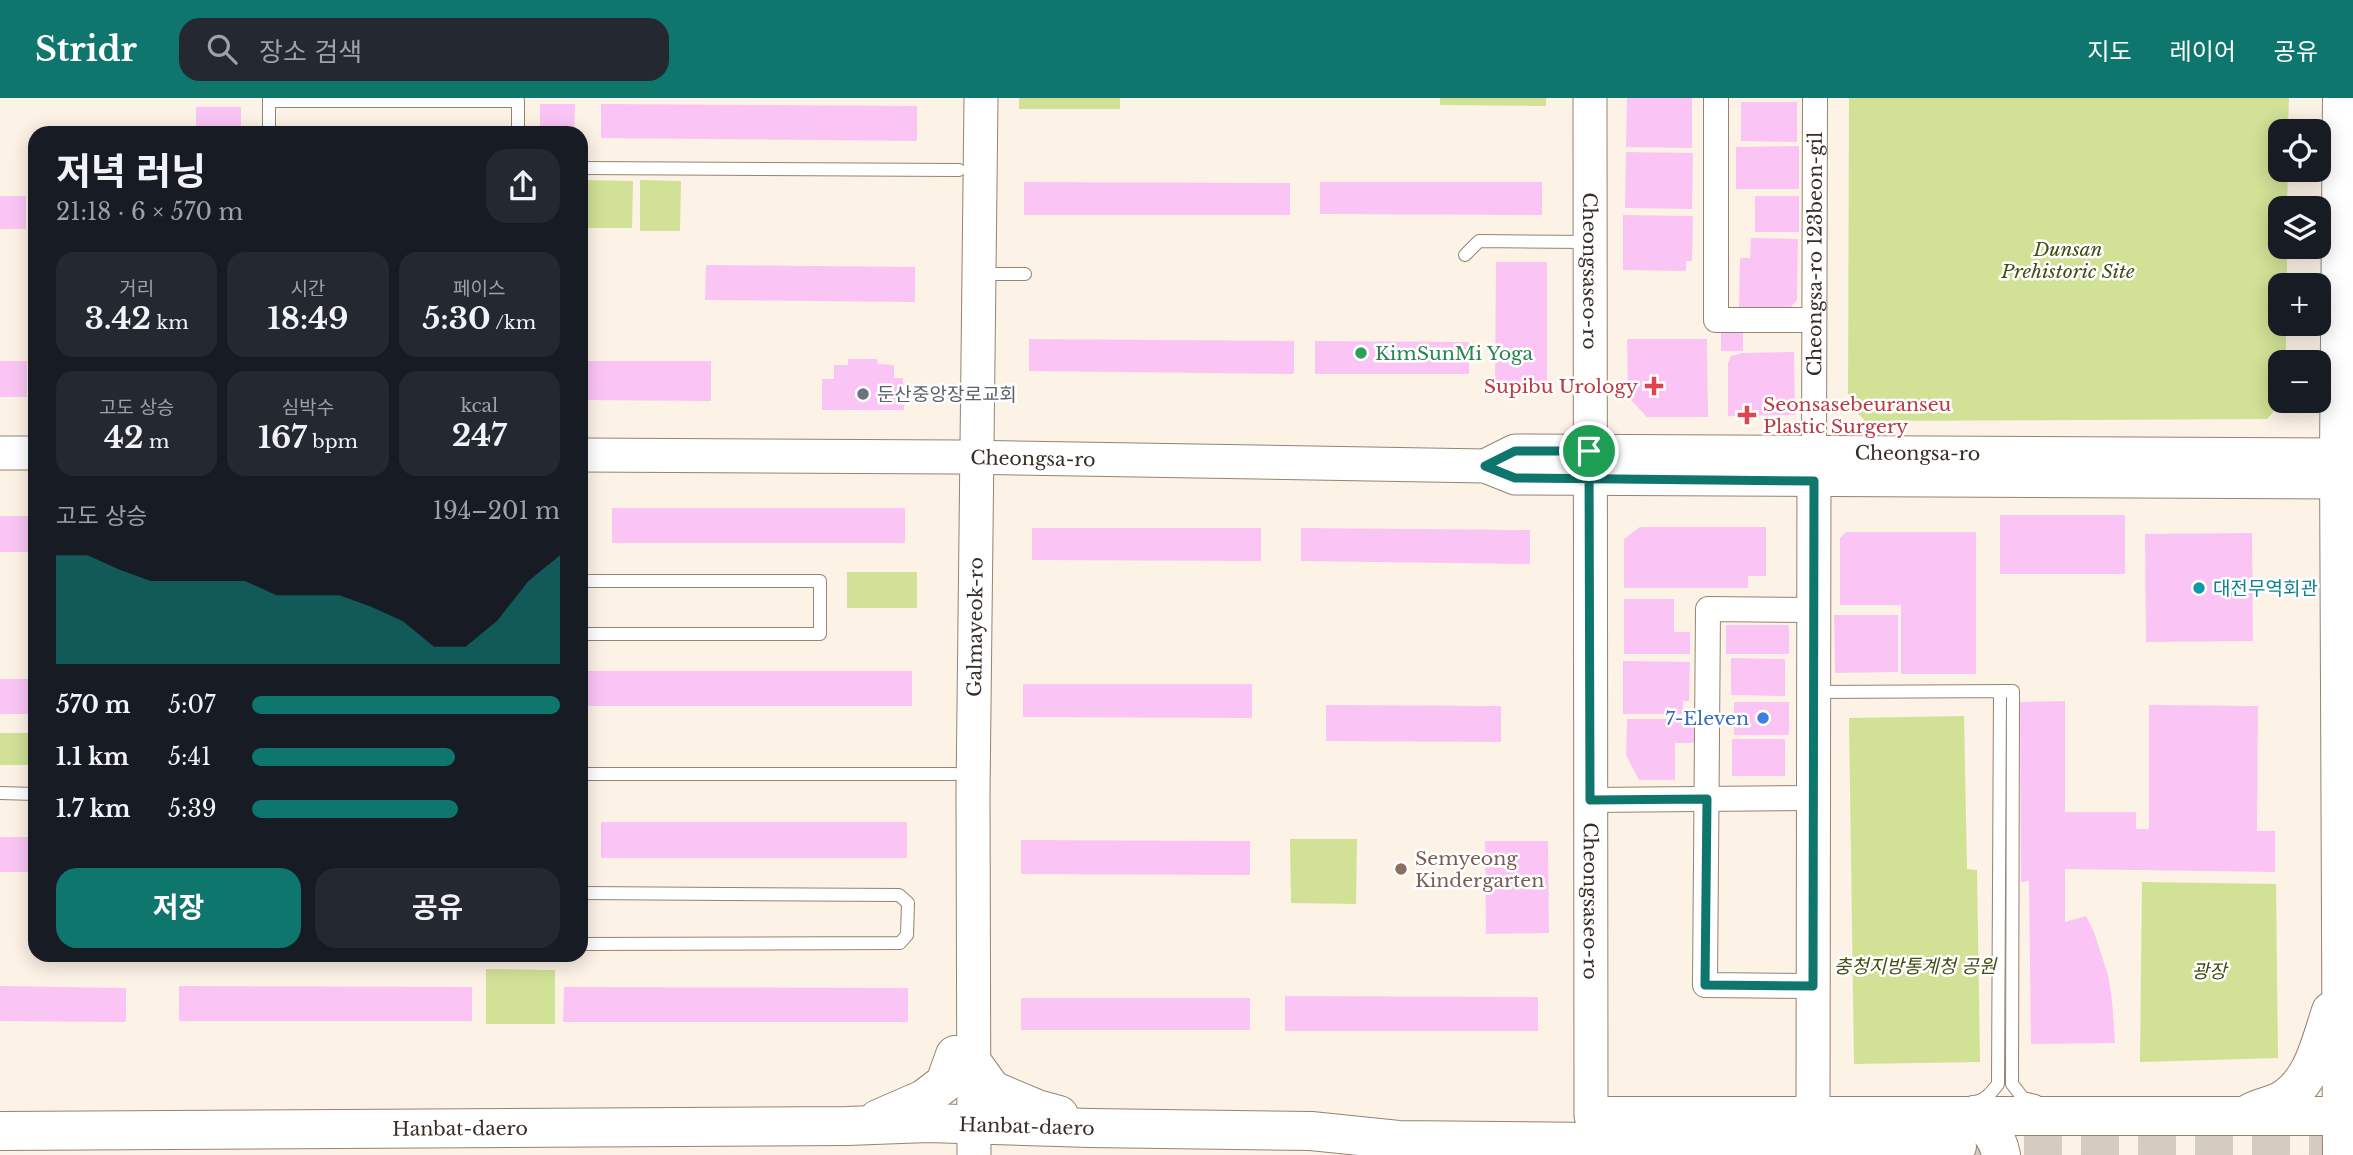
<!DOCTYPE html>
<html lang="ko">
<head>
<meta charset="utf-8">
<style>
  body { margin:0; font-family:"Libre Baskerville","Noto Sans KR",serif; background:#242831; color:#f1f3f6; height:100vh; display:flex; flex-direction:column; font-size:26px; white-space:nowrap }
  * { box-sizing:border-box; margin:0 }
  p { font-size:23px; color:#9ea1a6 }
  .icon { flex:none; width:38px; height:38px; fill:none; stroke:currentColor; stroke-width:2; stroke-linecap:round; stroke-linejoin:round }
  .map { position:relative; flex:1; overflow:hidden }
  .side { position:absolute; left:28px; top:28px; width:560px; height:836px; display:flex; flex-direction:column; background:#171b24; border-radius:21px; box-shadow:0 4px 18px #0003 }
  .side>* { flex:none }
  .fabs { position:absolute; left:2268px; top:21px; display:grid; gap:14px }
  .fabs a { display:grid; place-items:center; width:63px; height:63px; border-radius:14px; background:#171b24; box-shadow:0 4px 18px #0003; font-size:35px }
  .pin { position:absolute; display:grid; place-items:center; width:60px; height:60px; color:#fff; margin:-30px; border:4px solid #fff; border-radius:50%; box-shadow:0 2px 7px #0007 }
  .round { display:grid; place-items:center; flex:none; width:74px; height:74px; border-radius:21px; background:#242831 }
  .head { display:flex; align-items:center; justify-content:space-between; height:119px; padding:0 28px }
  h1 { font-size:38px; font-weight:700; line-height:52px }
  .figures { display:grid; grid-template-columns:repeat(3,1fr); gap:10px; height:119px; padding:7px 28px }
  .figures div { display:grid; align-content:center; border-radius:18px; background:#242831; text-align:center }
  .figures b { font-size:30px; font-weight:700 }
  .figures small { font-size:19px; font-weight:400 }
  .figures p { font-size:19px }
  .chart { height:196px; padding:14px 28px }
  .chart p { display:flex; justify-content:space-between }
  .chart svg { width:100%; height:126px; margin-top:7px; fill:#0f766e; opacity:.7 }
  .button { display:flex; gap:14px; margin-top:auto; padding:14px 28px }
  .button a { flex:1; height:80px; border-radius:21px; background:#0f766e; color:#fff; font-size:28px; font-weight:700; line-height:80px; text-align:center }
  .button a+a { background:#242831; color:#f1f3f6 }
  ul { padding:0 28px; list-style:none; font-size:23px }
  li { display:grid; grid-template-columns:112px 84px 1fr; align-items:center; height:52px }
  li i { height:18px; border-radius:9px; background:#0f766e }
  header { display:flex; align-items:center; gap:42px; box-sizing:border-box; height:98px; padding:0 35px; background:#0f766e; color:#fff }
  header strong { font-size:33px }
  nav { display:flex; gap:38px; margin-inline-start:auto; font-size:24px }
  .search { width:490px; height:63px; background:#242831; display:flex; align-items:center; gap:18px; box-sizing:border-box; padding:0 24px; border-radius:21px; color:#9ea1a6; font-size:26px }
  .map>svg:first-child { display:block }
  .green { fill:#d1e196 }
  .building { fill:#fac5f4 }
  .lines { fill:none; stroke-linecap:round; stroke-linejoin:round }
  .primary-tunnel { stroke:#d5cbc0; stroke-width:38; stroke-dasharray:38 19; stroke-linecap:butt }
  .lane-casing { stroke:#948471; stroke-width:14 }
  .street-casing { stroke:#948471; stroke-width:26 }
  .secondary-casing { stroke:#948471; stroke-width:35 }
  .primary-casing { stroke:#948471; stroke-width:40 }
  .lane { stroke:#fff; stroke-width:12 }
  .street { stroke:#fff; stroke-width:24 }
  .secondary { stroke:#fff; stroke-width:33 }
  .primary { stroke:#fff; stroke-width:38 }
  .route-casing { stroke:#fff; stroke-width:14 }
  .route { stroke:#0f766e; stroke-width:9 }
  .leisure-dot { fill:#2e9e5b; stroke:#fff; stroke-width:2.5 }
  .health-dot { fill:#e0444e; stroke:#fff; stroke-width:2.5 }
  .worship-dot { fill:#6b7280; stroke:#fff; stroke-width:2.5 }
  .culture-dot { fill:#0f9aa8; stroke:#fff; stroke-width:2.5 }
  .shop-dot { fill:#3f7fe0; stroke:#fff; stroke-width:2.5 }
  .education-dot { fill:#8d6e63; stroke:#fff; stroke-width:2.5 }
  .labels { text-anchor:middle; stroke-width:5; stroke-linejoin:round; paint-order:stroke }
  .park-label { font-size:19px; font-style:italic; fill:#444e13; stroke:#fff }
  .street-label { font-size:19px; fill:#362f27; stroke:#fff }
  .leisure-label { font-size:19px; fill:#27864d; stroke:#fff; text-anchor:start }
  .health-label { font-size:19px; fill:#be3a42; stroke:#fff; text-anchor:end }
  .worship-label { font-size:19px; fill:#5b616d; stroke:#fff; text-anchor:start }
  .culture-label { font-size:19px; fill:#0d838f; stroke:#fff; text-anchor:start }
  .shop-label { font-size:19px; fill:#366cbe; stroke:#fff; text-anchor:end }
  .education-label { font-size:19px; fill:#785e54; stroke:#fff; text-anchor:start }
</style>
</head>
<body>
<header>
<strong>Stridr</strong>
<div class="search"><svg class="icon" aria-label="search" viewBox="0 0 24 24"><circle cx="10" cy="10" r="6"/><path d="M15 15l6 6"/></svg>장소 검색</div>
<nav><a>지도</a><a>레이어</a><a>공유</a></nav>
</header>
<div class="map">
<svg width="2353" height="1057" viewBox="0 0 2353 1057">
  <rect width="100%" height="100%" fill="#fdf2e6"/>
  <g class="green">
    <rect x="1019" y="0" width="101" height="11"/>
    <polygon points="1440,0 1546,0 1546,8 1440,7"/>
    <polygon points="1849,0 2289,0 2288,33 2280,33 2280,72 2288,72 2287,110 2280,110 2280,149 2287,149 2287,187 2280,187 2280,226 2286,226 2286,264 2280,264 2280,303 2283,303 2267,321 1865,323 1848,304"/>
    <polygon points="581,82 633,83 632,130 581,130"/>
    <polygon points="640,82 681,83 680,133 640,133"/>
    <rect x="847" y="474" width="70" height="36"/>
    <polygon points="1964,618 1967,771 1977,772 1980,964 1854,966 1849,620"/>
    <rect x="0" y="635" width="35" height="32"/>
    <polygon points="1290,741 1357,741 1356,806 1291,805"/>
    <polygon points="2142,784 2276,786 2278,960 2140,964"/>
    <polygon points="486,871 555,872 555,926 486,926"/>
  </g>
  <g class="building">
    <polygon points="1627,0 1692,0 1692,50 1626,49"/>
    <polygon points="1741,4 1797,4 1797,44 1741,43"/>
    <polygon points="540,6 575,6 574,35 540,35"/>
    <polygon points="601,6 917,8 917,43 601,40"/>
    <rect x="196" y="9" width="45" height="26"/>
    <polygon points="1799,48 1799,91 1736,91 1736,49"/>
    <polygon points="1626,54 1693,55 1692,111 1625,110"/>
    <polygon points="1024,84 1290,85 1290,117 1024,117"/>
    <polygon points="1320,84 1542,84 1542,117 1320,116"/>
    <rect x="0" y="98" width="26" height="33"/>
    <rect x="1755" y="98" width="44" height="36"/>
    <polygon points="1623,117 1693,118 1692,163 1686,163 1686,173 1623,172"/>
    <polygon points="1751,140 1798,141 1797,202 1790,210 1739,209 1740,160 1750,160"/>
    <polygon points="1496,164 1547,164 1547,296 1495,296"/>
    <polygon points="706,167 915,169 915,204 705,202"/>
    <polygon points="1721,230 1743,231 1743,253 1721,253"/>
    <polygon points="1029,241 1294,243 1294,276 1029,273"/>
    <polygon points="1627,241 1707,241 1708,319 1647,319 1628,299"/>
    <polygon points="1315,243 1469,244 1469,276 1315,276"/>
    <polygon points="1794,254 1795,317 1728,318 1728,265 1731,258 1742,255"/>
    <polygon points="848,261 877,261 878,266 894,267 894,280 903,280 904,312 822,312 822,281 834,281 834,267 848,267"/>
    <rect x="0" y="263" width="27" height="36"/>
    <polygon points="581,263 711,263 711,303 581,302"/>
    <rect x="612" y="410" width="293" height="35"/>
    <rect x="2000" y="417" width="125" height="59"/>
    <rect x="0" y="418" width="35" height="36"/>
    <polygon points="1640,429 1766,429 1766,478 1748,478 1748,490 1624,490 1624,441"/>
    <polygon points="1032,430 1261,430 1261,463 1032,462"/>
    <polygon points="1301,430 1530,432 1530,466 1301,463"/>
    <polygon points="1846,434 1976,434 1976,576 1901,576 1901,507 1840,507 1840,440"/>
    <polygon points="2252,435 2253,543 2146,544 2145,436"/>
    <polygon points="1624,501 1674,501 1674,534 1690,534 1690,556 1624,556"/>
    <polygon points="1834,517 1898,517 1898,574 1835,575"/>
    <rect x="1726" y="527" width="63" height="29"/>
    <polygon points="1731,560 1785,561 1785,598 1731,597"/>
    <polygon points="1623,563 1690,564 1689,603 1683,603 1683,616 1623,616"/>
    <rect x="581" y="573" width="331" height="35"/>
    <rect x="0" y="581" width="35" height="35"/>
    <polygon points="1023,586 1252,586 1252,620 1023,619"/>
    <polygon points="2065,603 2065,714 2136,714 2136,731 2149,731 2149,607 2258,608 2257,733 2275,733 2275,774 2065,771 2065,824 2086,818 2094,834 2108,877 2112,902 2115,945 2031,946 2029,783 2021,784 2020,604"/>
    <rect x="1734" y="604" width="55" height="33"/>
    <polygon points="1326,607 1501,608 1501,644 1326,643"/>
    <polygon points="1627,621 1696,621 1696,645 1675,645 1675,682 1639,682 1626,657"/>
    <rect x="1732" y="641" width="53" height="37"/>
    <rect x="601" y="724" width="306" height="36"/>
    <rect x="0" y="739" width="35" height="35"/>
    <polygon points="1021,742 1250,743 1250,777 1021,776"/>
    <polygon points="1485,743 1548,743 1549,835 1486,836"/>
    <polygon points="0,888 126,890 126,924 0,923"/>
    <polygon points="179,888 472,889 472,923 179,923"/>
    <polygon points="564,889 908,890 908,924 563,924"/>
    <polygon points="1285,898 1538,899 1538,933 1285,933"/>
    <rect x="1021" y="900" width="229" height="32"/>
  </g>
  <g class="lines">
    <polyline class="primary-tunnel" points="1967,1048 2353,1049"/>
    <defs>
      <g id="lane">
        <polyline points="269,3 518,3 518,35"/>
        <polyline points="269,35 269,0"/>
        <polyline points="581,70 959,72"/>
        <polyline points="1465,157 1479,143 1588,144"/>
        <polyline points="981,176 1025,176"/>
        <polyline points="581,483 820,483 820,536 581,536"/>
        <polyline points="1815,594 2013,593 2012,986 2023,1000 2036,1003"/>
        <polyline points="581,676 955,676"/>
        <polyline points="0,695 35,696"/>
        <polyline points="581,795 899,797 908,805 907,837 900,845 581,846"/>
        <path d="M1972,1004c12,0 19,-9 26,-18l2,-393"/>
      </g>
      <g id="street">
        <polyline points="1716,0 1716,222 1814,222"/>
        <path id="s1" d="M1814,354l1,-354"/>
        <polyline points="1590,702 1813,700"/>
        <polyline points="1813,888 1705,887 1708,511 1814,512"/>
      </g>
      <g id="secondary">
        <path id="s2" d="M1590,0l1,1018"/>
        <polyline points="0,355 35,355"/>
        <path id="s3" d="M581,357l377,2 527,9 30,12 838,4"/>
        <path id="s4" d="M1485,368l30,-15 838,4"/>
        <polyline points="1813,1017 1814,361"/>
        <path id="s5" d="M974,1057l-1,-361 8,-696"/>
      </g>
      <g id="primary">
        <polyline points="974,967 992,992 1037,1011 1059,1017"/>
        <path d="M2250,1015c10,-6 21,-7 31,-12 32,-18 39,-58 50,-90"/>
        <polyline points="1606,1018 2353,1018"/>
        <path d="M1967,1018c19,8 30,18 34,39"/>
        <polyline points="878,1021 924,1001 945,985 955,957"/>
        <path id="s6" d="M0,1033l847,-5 81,-3 162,5 221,3 87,9 559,6"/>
        <polyline points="2342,1057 2339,357 2342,0"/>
      </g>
    </defs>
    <use href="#lane" class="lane-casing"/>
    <use href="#street" class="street-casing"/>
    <use href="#secondary" class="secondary-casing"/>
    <use href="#primary" class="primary-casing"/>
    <use href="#lane" class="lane"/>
    <use href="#street" class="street"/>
    <use href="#secondary" class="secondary"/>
    <use href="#primary" class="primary"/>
  </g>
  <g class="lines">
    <defs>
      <path id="route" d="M1589,353h-74l-30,15 30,12 299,3 -1,505 -108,-1 2,-186 -117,1c0,-116 -1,-232 -1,-349"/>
    </defs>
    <use href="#route" class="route-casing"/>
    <use href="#route" class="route"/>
  </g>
  <circle class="leisure-dot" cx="1361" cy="255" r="7"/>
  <g class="health-dot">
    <path d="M1650.5 277.5h7v7h7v7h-7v7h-7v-7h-7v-7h7z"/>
    <path d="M1743.5 306.5h7v7h7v7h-7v7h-7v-7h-7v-7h7z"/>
  </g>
  <circle class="worship-dot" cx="863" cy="296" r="7"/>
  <circle class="culture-dot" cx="2199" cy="490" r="7"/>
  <circle class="shop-dot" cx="1763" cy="620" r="7"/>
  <circle class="education-dot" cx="1401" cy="771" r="7"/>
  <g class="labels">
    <g class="park-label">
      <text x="2068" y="158">Dunsan<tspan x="2068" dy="22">Prehistoric Site</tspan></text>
      <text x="1915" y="875">충청지방통계청 공원</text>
      <text x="2209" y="880">광장</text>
    </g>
    <g class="street-label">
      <text dy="7" stroke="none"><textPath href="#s1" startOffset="198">Cheongsa-ro 123beon-gil</textPath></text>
      <text dy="7" stroke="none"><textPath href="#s2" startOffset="173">Cheongsaseo-ro</textPath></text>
      <text dy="7" stroke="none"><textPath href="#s4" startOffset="436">Cheongsa-ro</textPath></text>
      <text dy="7" stroke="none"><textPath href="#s3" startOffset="452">Cheongsa-ro</textPath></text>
      <text dy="7" stroke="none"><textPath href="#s5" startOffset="528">Galmayeok-ro</textPath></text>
      <text dy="7" stroke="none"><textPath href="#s2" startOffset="803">Cheongsaseo-ro</textPath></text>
      <text dy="7" stroke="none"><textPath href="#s6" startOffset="1027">Hanbat-daero</textPath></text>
      <text dy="7" stroke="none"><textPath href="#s6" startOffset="460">Hanbat-daero</textPath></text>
    </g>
    <g class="leisure-label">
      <text x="1375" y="262">KimSunMi Yoga</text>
    </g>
    <g class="health-label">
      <text x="1638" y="295">Supibu Urology</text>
      <text x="1763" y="313" text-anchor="start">Seonsasebeuranseu<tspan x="1763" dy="22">Plastic Surgery</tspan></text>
    </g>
    <g class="worship-label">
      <text x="877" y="303">둔산중앙장로교회</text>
    </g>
    <g class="culture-label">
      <text x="2213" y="497">대전무역회관</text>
    </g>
    <g class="shop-label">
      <text x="1749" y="627">7-Eleven</text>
    </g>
    <g class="education-label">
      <text x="1415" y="767">Semyeong<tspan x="1415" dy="22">Kindergarten</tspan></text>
    </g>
  </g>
</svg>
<div class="fabs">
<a><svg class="icon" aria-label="locate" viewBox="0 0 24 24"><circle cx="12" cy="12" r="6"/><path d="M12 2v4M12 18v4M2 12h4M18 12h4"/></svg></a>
<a><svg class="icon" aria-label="layers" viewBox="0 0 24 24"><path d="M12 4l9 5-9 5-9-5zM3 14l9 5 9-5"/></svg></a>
<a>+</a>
<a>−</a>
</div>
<div class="pin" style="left:1589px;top:353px;background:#1e9e55"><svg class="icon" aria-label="arrive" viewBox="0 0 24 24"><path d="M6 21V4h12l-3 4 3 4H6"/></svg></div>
<section class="side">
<div class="head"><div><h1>저녁 러닝</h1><p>21:18 · 6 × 570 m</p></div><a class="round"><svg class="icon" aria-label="share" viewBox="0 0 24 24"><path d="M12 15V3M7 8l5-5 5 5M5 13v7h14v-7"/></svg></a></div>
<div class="figures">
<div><p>거리</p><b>3.42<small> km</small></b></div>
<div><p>시간</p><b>18:49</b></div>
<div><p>페이스</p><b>5:30<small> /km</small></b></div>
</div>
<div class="figures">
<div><p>고도 상승</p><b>42<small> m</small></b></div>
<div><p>심박수</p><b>167<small> bpm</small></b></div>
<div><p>kcal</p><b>247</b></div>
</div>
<div class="chart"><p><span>고도 상승</span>194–201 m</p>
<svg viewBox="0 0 160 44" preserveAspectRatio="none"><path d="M0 44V6L10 6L20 11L30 15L40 15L50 15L60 15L70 20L80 20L90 20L100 24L110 29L120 38L130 38L140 29L150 15L160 6V44z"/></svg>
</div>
<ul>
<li><b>570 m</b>5:07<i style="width:100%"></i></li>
<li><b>1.1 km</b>5:41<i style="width:66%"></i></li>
<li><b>1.7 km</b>5:39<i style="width:67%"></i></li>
</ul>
<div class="button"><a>저장</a><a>공유</a></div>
</section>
</div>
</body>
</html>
